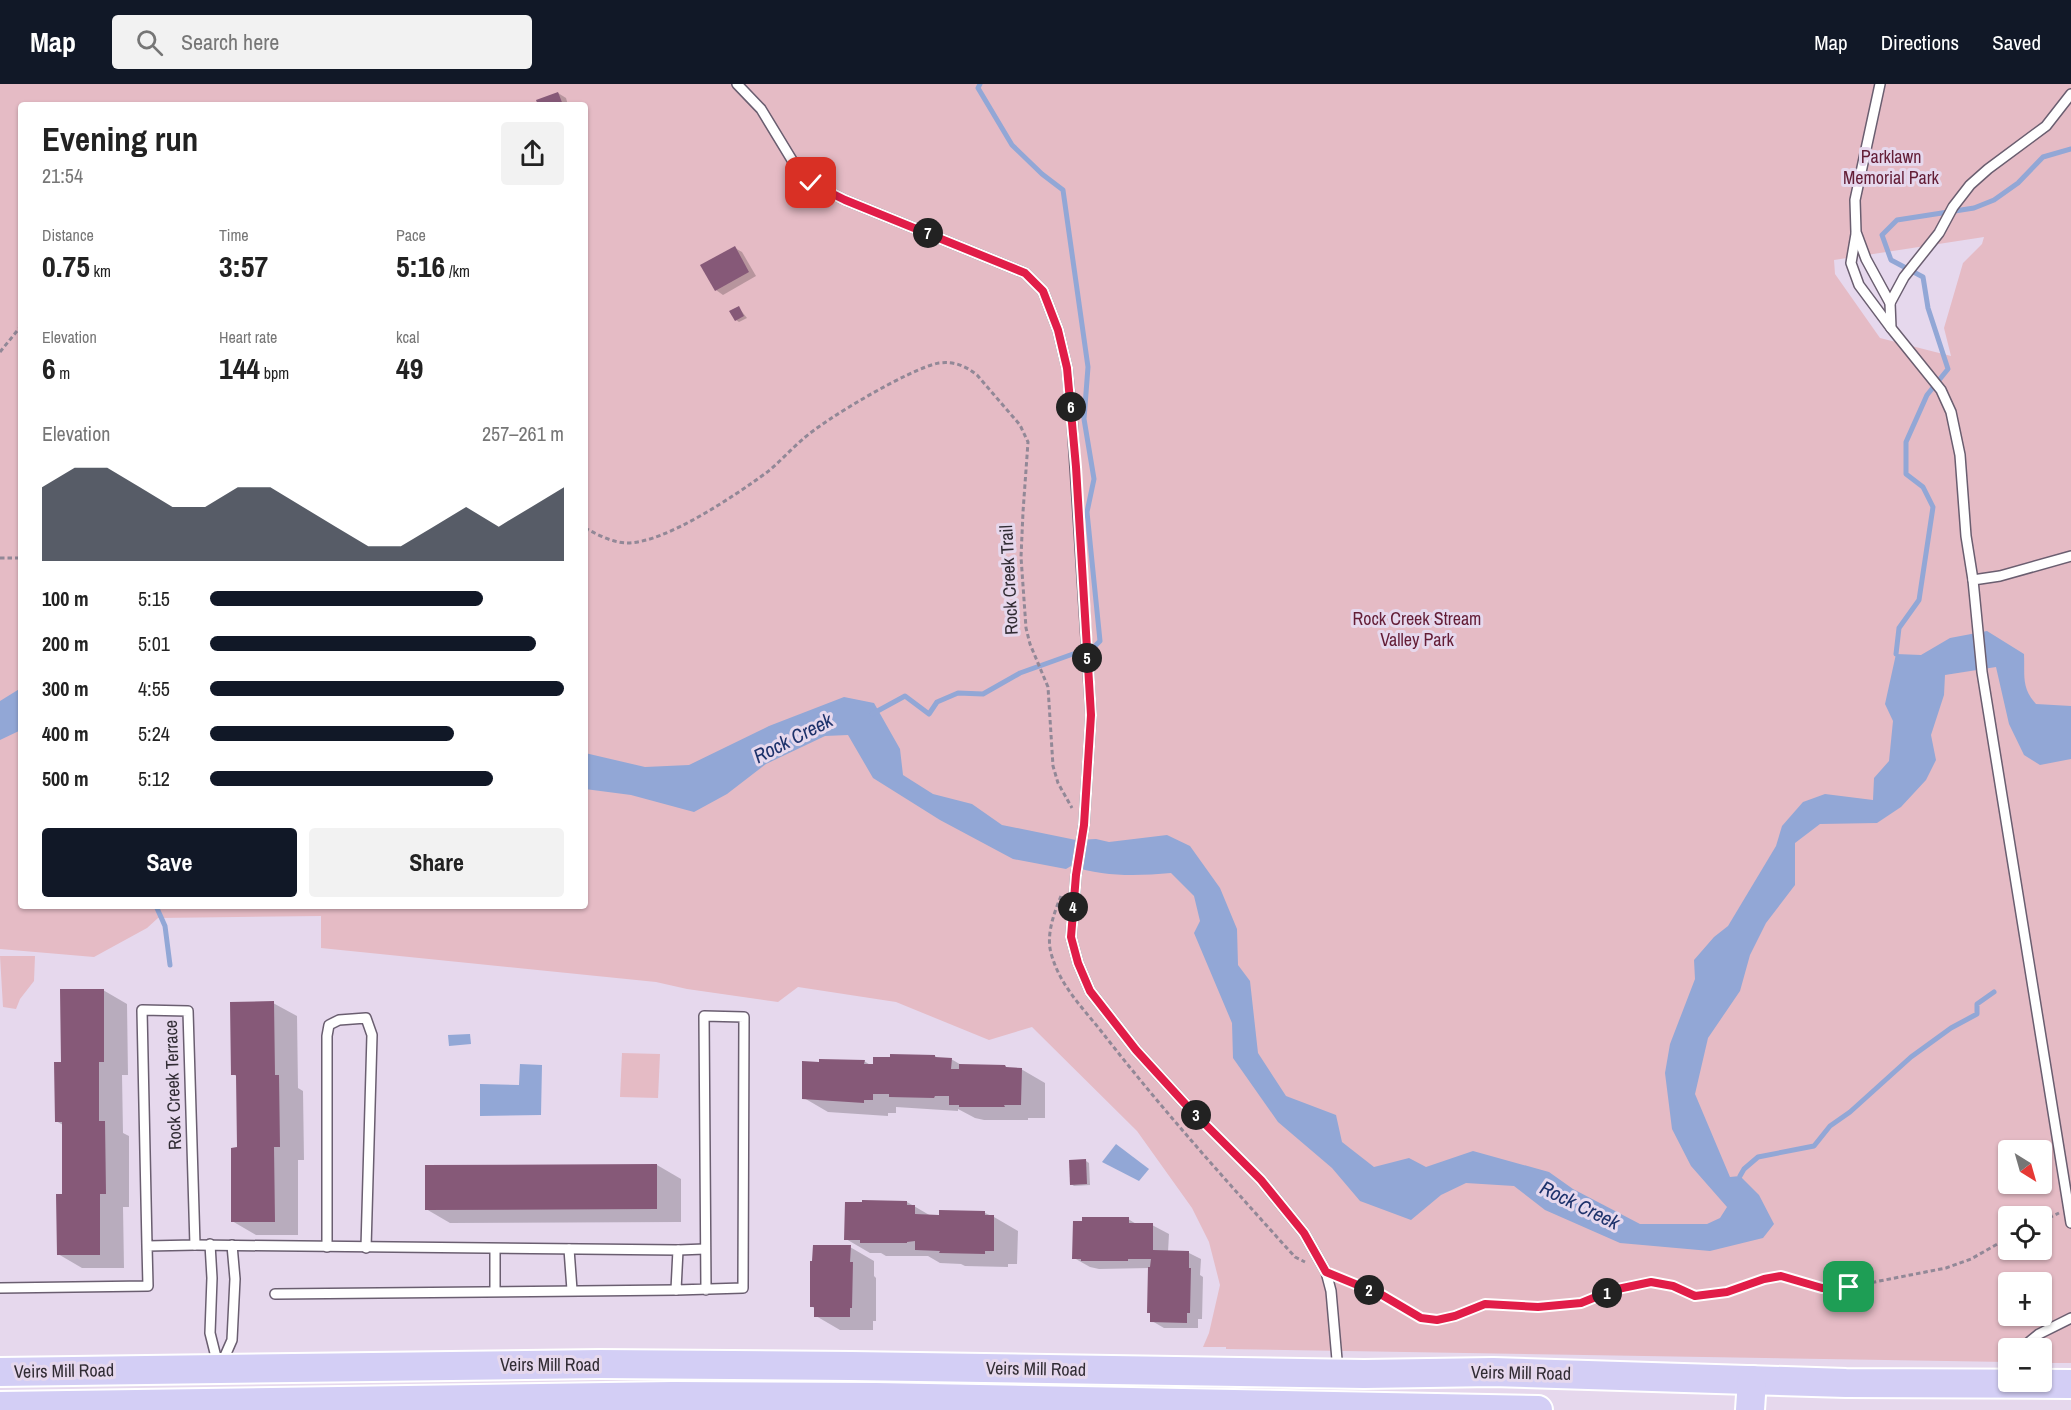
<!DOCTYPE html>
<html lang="en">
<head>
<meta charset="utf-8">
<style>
  body { margin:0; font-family:"Archivo Narrow",sans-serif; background:#f2f2f2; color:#222; height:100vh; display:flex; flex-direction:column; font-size:22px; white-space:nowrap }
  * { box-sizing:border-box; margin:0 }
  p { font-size:20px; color:#767676 }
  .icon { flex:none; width:33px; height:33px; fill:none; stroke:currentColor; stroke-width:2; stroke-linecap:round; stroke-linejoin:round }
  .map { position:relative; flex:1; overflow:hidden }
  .panel { position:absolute; left:18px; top:18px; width:570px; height:807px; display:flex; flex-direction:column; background:#fff; border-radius:6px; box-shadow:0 2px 4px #0004 }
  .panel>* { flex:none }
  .needle { width:39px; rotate:143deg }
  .buttons { position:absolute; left:1998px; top:1056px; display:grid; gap:12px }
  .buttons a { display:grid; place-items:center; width:54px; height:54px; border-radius:6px; background:#fff; box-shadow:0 2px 4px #0004; font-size:30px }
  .pin { position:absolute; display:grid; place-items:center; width:51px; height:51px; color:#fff; margin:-26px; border-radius:12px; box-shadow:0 3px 9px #0006 }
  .km { position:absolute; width:30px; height:30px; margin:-15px; border-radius:50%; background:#222; color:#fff; font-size:16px; line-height:30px; text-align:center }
  .round { display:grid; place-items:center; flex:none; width:63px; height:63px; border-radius:6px; background:#f2f2f2 }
  .head { display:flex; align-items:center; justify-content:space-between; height:102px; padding:0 24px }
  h1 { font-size:33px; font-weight:800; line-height:45px }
  .metrics { display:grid; grid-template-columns:repeat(3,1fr); gap:9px; height:102px; padding:6px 24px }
  .metrics div { display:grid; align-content:center }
  .metrics b { font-size:30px; font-weight:800 }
  .metrics small { font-size:16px; font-weight:400 }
  .metrics p { font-size:16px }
  .chart { height:168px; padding:12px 24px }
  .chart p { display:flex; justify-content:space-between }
  .chart svg { width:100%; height:108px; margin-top:6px; fill:#111827; opacity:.7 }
  .primary-button { display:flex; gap:12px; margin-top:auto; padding:12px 24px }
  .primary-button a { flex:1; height:69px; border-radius:6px; background:#111827; color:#fff; font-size:24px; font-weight:800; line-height:69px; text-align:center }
  .primary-button a+a { background:#f2f2f2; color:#222 }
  ul { padding:0 24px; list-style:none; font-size:20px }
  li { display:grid; grid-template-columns:96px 72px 1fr; align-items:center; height:45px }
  li i { height:15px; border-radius:8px; background:#111827 }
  header { display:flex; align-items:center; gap:36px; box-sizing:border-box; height:84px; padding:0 30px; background:#111827; color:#fff }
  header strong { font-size:28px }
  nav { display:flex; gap:33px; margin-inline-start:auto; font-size:21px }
  .search { width:420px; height:54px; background:#f2f2f2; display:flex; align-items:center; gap:15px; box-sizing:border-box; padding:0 21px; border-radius:6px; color:#767676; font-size:22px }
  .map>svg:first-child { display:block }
  .green { fill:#e5bbc5; fill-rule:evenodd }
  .water { fill:#92a7d6 }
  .shadow { fill:#0003 }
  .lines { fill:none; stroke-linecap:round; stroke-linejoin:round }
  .stream { stroke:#92a7d6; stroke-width:5 }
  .building { fill:#865978 }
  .lane-casing { stroke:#6a5e70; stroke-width:12 }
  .primary-casing { stroke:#fff; stroke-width:32 }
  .path { stroke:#928897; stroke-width:3; stroke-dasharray:4.5 3; stroke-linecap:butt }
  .lane { stroke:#fff; stroke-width:9 }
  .primary { stroke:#d3cef5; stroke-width:28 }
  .route-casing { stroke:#fff; stroke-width:12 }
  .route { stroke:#e11d48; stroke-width:8 }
  .labels { text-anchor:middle; stroke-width:6; stroke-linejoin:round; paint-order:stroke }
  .park-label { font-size:18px; fill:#631d36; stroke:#e6d8ed }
  .street-label { font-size:18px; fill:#312c34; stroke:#e6d8ed }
  .water-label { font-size:20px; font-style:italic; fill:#1d326b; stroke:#e6d8ed }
</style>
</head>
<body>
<header>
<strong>Map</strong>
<div class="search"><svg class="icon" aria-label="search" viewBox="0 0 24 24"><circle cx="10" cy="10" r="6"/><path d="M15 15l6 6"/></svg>Search here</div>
<nav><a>Map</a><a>Directions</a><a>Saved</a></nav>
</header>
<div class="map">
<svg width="2071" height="1326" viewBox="0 0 2071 1326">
  <rect width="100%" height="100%" fill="#e6d8ed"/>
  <g class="green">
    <path d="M0,0h2071v1279h-29v-15h-34v14l-782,-13v-2h-23l6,-14 11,-48 -11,-43 -17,-34 -55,-77 -105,-104 -43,13 -93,-38 -98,-15 -20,15 -91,-13 -31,-7 -335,-34v-32l-163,2 -11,10 -53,29 -94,-8zM21,21h564v801h-564zM1984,153l-2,7 -19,19 -19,65 7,28 -71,-18 -45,-64 -1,-14zM2008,1066h34v34h-34zM2008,1132h34v34h-34zM2008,1198h34v34h-34z"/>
    <polygon points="0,872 35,872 34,897 20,915 16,925 3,923"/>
    <polygon points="622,969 660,970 658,1014 620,1013"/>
  </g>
  <g class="water">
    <path d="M1987,547l37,23c1,22 -3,33 12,50l35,2v53l-31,6 -16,-10 -15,-31 -13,-57 -51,8 -1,20 -13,40 5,25 -10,20 -25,27 -24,16 -57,1 -25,19v42l-29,38 -16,32 -10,36 -32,47 -13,56 35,83 10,-1 19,19 15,29 -11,14 -53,13 -90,-8 -75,-33 -31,-24 -48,-3 -25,12 -30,25 -51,-19 -28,-33 -54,-46 -45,-64 -1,-35 -38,-90 6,-12 -6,-25 -23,-23c-34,3 -67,4 -100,-7l-5,3 -53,-10 -73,-39 -67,-42 -25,-43 -23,1 -59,28 -39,30 -33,18 -63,-17 -46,-6v-36l60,14 44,-2 80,-39 75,-29 30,6 26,46 3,26 30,19 39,10 30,21 74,15 20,-1 13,3 58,-7 23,11 30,42 17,41 1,36 12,16 8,72 28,43 50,19 6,27 32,25 35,-9 17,9 47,-16 76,21 24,17 67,35h67l13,-6 7,-11 -36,-41 -19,-37 -7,-56 5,-29 25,-65 -1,-19 20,-23 14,-11 48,-80 6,-20 21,-24 22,-8 48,6 1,-22 15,-17 4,-40 -8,-17 11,-50 25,1 29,-17z"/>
    <polygon points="21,604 21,646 0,656 0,617"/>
    <polygon points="470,950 471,960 449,962 448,951"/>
    <polygon points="520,980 542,981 541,1031 480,1032 480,1000 519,1001"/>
    <polygon points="1116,1060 1149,1085 1139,1097 1102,1078"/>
  </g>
  <g class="shadow">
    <polygon points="558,9 566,14 568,21 539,21"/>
    <polygon points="735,164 742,168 756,192 723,211 716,206"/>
    <polygon points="739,224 747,234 739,238 736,236"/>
    <polygon points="103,906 127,920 128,991 122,991 123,1049 129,1052 129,1123 123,1123 124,1184 82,1184 58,1170 64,1112 63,1041 56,1037 62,979"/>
    <polygon points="273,919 297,932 298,1004 303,1007 304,1076 298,1076 298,1151 256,1151 232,1137 238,1065 238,993 233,990"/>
    <polygon points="935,972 939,975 951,975 963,982 1021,985 1045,999 1045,1034 1028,1034 1028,1036 984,1036 975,1034 958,1025 958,1027 896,1023 896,1029 888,1029 888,1032 828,1028 804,1014 864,977 872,982"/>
    <polygon points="1086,1077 1089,1079 1090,1101 1074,1102 1071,1100"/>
    <polygon points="657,1081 681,1095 681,1138 450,1139 426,1125"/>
    <polygon points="907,1118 931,1132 985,1129 994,1133 1018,1147 1017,1180 1008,1180 1008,1183 965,1182 961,1180 940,1179 928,1172 886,1172 881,1169 870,1169 846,1155"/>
    <polygon points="1128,1135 1138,1141 1152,1141 1169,1150 1168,1168 1189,1169 1201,1175 1200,1191 1203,1193 1202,1235 1198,1235 1198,1244 1164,1244 1152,1237 1150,1184 1099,1185 1090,1183 1074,1174"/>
    <polygon points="850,1163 874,1177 874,1192 876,1194 876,1237 873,1237 873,1246 840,1246 816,1232 816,1225 811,1222"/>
  </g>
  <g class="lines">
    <g class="stream">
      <polyline points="980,0 978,4 1012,61 1042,90 1063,106 1088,283 1084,335 1094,395 1087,428 1100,557 1096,561"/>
      <polyline points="1896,570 1899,544 1919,516 1933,423 1923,403 1906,390 1906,358 1927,311 1948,285 1928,224 1923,193 1891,176 1882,151 1897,136 1974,124 1994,116 2018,99 2043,73 2071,65"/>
      <polyline points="872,630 905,612 929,630 937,618 958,609 983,610 1020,589 1073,570"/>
      <polyline points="156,822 165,842 170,881"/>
      <polyline points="1740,1092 1744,1085 1758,1073 1814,1062 1830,1042 1850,1028 1911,973 1951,944 1977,930 1977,920 1994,908"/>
    </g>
  </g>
  <g class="building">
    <polygon points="558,8 563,21 538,21 536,16"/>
    <polygon points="735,162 749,188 715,207 700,181"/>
    <polygon points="739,222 744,232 735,237 729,227"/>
    <polygon points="60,905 104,905 104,978 99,978 99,1037 105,1037 106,1110 100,1110 100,1171 57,1171 56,1110 62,1110 62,1038 55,1038 54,978 61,978"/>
    <polygon points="274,917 275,991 279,991 280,1063 274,1063 275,1138 231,1138 231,1064 237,1063 236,991 231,991 230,918"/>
    <polygon points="890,970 935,971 935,973 952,974 951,985 959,985 959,980 1005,981 1006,983 1022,984 1021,1021 1004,1021 1005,1023 959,1023 959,1021 949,1021 949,1012 935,1012 934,1014 889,1013 889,1010 873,1010 873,1016 864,1016 864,1019 802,1015 802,977 819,978 819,975 865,976 864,980 873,980 873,973 890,973"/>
    <polygon points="1086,1075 1087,1100 1070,1101 1069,1076"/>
    <polygon points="657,1080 657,1125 425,1126 425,1081"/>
    <polygon points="862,1116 907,1117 907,1121 915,1121 915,1130 939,1131 939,1126 985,1127 985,1131 994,1131 994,1167 985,1167 985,1170 939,1169 940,1167 915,1166 915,1157 907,1158 907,1159 860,1159 860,1156 844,1156 845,1118 862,1118"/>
    <polygon points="1082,1133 1129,1133 1129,1139 1153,1139 1153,1166 1189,1167 1189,1184 1191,1184 1190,1229 1187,1229 1187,1239 1150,1238 1150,1229 1147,1229 1148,1183 1150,1183 1151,1175 1128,1175 1128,1177 1081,1177 1081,1175 1072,1175 1073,1137 1082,1137"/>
    <polygon points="813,1161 851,1161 850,1178 853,1178 852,1224 850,1224 850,1233 814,1233 814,1223 810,1223 810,1177 812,1177"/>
  </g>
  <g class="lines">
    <defs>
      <g id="lane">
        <polyline points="737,0 761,25 795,81 811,99 845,116 1025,189 1043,207 1058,246 1067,284 1072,336 1091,631 1084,741 1076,791 1071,853 1078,879 1090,907 1136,966 1188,1023 1261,1096 1304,1149 1326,1188 1331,1207 1338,1287"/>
        <polyline points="1880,0 1855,116 1856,148 1866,175 1890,219 1891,244 1941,306 1951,328 1960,371 1966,452 1973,496"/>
        <polyline points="1856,150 1851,179 1859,201 1891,244"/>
        <polyline points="1890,219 1904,193 1939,149 1953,123 1970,101 1988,85 2046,42 2071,10"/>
        <polyline points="2071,472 2000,492 1973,496 1982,588 2071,1139"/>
        <polyline points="210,1160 212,1194 210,1249 218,1281"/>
        <polyline points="195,1161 678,1166 676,1206 743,1204 744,933 704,932 706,1206"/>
        <polyline points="327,1163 327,952 329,941 339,936 366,934 372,951 366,1164"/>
        <polyline points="495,1165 495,1207"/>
        <polyline points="569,1165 572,1206"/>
        <polyline points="678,1166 705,1165"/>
        <polyline points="0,1204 148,1202 147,1162 142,926 188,927 195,1161 147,1162"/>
        <polyline points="275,1210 676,1206"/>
        <polyline points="2022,1264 2039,1250 2071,1234"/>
        <polyline points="221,1281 232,1256 235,1195 232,1161"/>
      </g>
      <g id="primary">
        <polyline points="0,1288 600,1280 851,1282 1364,1290 1493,1288 1846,1299 2071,1300"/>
        <polyline points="0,1322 673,1312 876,1313 1538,1326"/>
        <polyline points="1750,1326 1752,1296"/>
      </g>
    </defs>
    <use href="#lane" class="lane-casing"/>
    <use href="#primary" class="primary-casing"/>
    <g class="path">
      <polyline points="0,268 21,242"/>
      <path d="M585,444c13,7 28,15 43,15 39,-1 106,-47 138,-70 13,-10 24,-23 37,-34 22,-20 108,-71 136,-76 15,-2 27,3 38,12l43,50 8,17 -5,70 -2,45 5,71 4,16 18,43 5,79 5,17 14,25"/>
      <polyline points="0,474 21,474"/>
      <path d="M1061,812c-7,17 -15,39 -10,57 9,34 34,57 54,83 60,77 125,149 190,221l10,5"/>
      <polyline points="2042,1137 2059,1129"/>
      <polyline points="1341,1195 1382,1211 1421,1234 1437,1237 1455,1232 1485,1220 1538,1223 1581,1219 1613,1206 1651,1198 1673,1202 1695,1213 1727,1208 1764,1195 1781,1192 1822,1204 1849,1203 1946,1184 1971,1175 2008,1154"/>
    </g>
    <use href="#lane" class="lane"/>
    <use href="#primary" class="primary"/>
  </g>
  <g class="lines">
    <defs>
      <polyline id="route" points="811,99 845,116 1025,189 1043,207 1058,246 1067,284 1076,383 1091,631 1084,741 1076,791 1071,853 1078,879 1090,907 1136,966 1188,1023 1261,1096 1304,1149 1326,1188 1382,1211 1421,1234 1437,1236 1455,1232 1485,1220 1538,1223 1581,1219 1613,1206 1651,1198 1673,1202 1695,1212 1727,1208 1764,1195 1781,1192 1822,1204 1849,1203"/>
    </defs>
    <use href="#route" class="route-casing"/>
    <use href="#route" class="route"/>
  </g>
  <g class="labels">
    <g class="park-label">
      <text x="1891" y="79">Parklawn<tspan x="1891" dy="21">Memorial Park</tspan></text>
      <text x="1417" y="541">Rock Creek Stream<tspan x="1417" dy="21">Valley Park</tspan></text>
    </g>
    <g class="street-label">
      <text transform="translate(1009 496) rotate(-93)" y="6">Rock Creek Trail</text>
      <text transform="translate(173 1001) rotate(-92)" y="6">Rock Creek Terrace</text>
      <text x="550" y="1287">Veirs Mill Road</text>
      <text transform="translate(1036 1285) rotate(1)" y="6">Veirs Mill Road</text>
      <text transform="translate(64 1287) rotate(-1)" y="6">Veirs Mill Road</text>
      <text transform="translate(1521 1289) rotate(1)" y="6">Veirs Mill Road</text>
    </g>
    <g class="water-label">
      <text transform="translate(793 654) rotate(-27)" y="7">Rock Creek</text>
      <text transform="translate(1580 1121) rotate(26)" y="7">Rock Creek</text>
    </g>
  </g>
</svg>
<div class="buttons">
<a><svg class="needle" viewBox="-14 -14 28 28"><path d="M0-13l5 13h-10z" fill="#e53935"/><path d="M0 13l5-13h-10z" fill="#767676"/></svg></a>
<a><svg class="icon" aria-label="locate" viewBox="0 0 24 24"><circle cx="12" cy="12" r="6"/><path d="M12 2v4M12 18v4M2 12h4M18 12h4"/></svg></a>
<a>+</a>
<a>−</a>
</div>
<div class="pin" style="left:1849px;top:1203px;background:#1e9e55"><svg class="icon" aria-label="arrive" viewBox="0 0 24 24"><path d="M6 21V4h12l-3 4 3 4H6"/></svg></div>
<div class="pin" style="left:811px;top:99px;background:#d93025"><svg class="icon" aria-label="check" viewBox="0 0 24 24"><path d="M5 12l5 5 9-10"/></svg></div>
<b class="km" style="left:1607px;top:1209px">1</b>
<b class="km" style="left:1369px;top:1206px">2</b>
<b class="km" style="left:1196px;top:1031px">3</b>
<b class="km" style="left:1073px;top:823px">4</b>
<b class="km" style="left:1087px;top:574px">5</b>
<b class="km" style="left:1071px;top:323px">6</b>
<b class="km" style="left:928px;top:149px">7</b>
<section class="panel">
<div class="head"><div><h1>Evening run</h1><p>21:54</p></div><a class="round"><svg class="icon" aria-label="share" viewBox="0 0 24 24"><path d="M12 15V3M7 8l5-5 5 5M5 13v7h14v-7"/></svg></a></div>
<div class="metrics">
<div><p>Distance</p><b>0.75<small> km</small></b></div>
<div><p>Time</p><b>3:57</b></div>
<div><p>Pace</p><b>5:16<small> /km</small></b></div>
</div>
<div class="metrics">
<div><p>Elevation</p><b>6<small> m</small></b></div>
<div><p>Heart rate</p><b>144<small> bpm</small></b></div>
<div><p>kcal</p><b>49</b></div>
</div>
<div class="chart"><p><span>Elevation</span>257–261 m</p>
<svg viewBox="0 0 160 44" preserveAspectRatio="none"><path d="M0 44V14L10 6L20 6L30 14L40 22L50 22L60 14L70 14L80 22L90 30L100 38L110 38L120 30L130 22L140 30L150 22L160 14V44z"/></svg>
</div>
<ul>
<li><b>100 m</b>5:15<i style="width:77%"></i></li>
<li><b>200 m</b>5:01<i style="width:92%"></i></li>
<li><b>300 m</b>4:55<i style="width:100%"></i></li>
<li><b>400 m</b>5:24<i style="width:69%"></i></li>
<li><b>500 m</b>5:12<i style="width:80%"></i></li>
</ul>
<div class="primary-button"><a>Save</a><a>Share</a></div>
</section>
</div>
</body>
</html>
